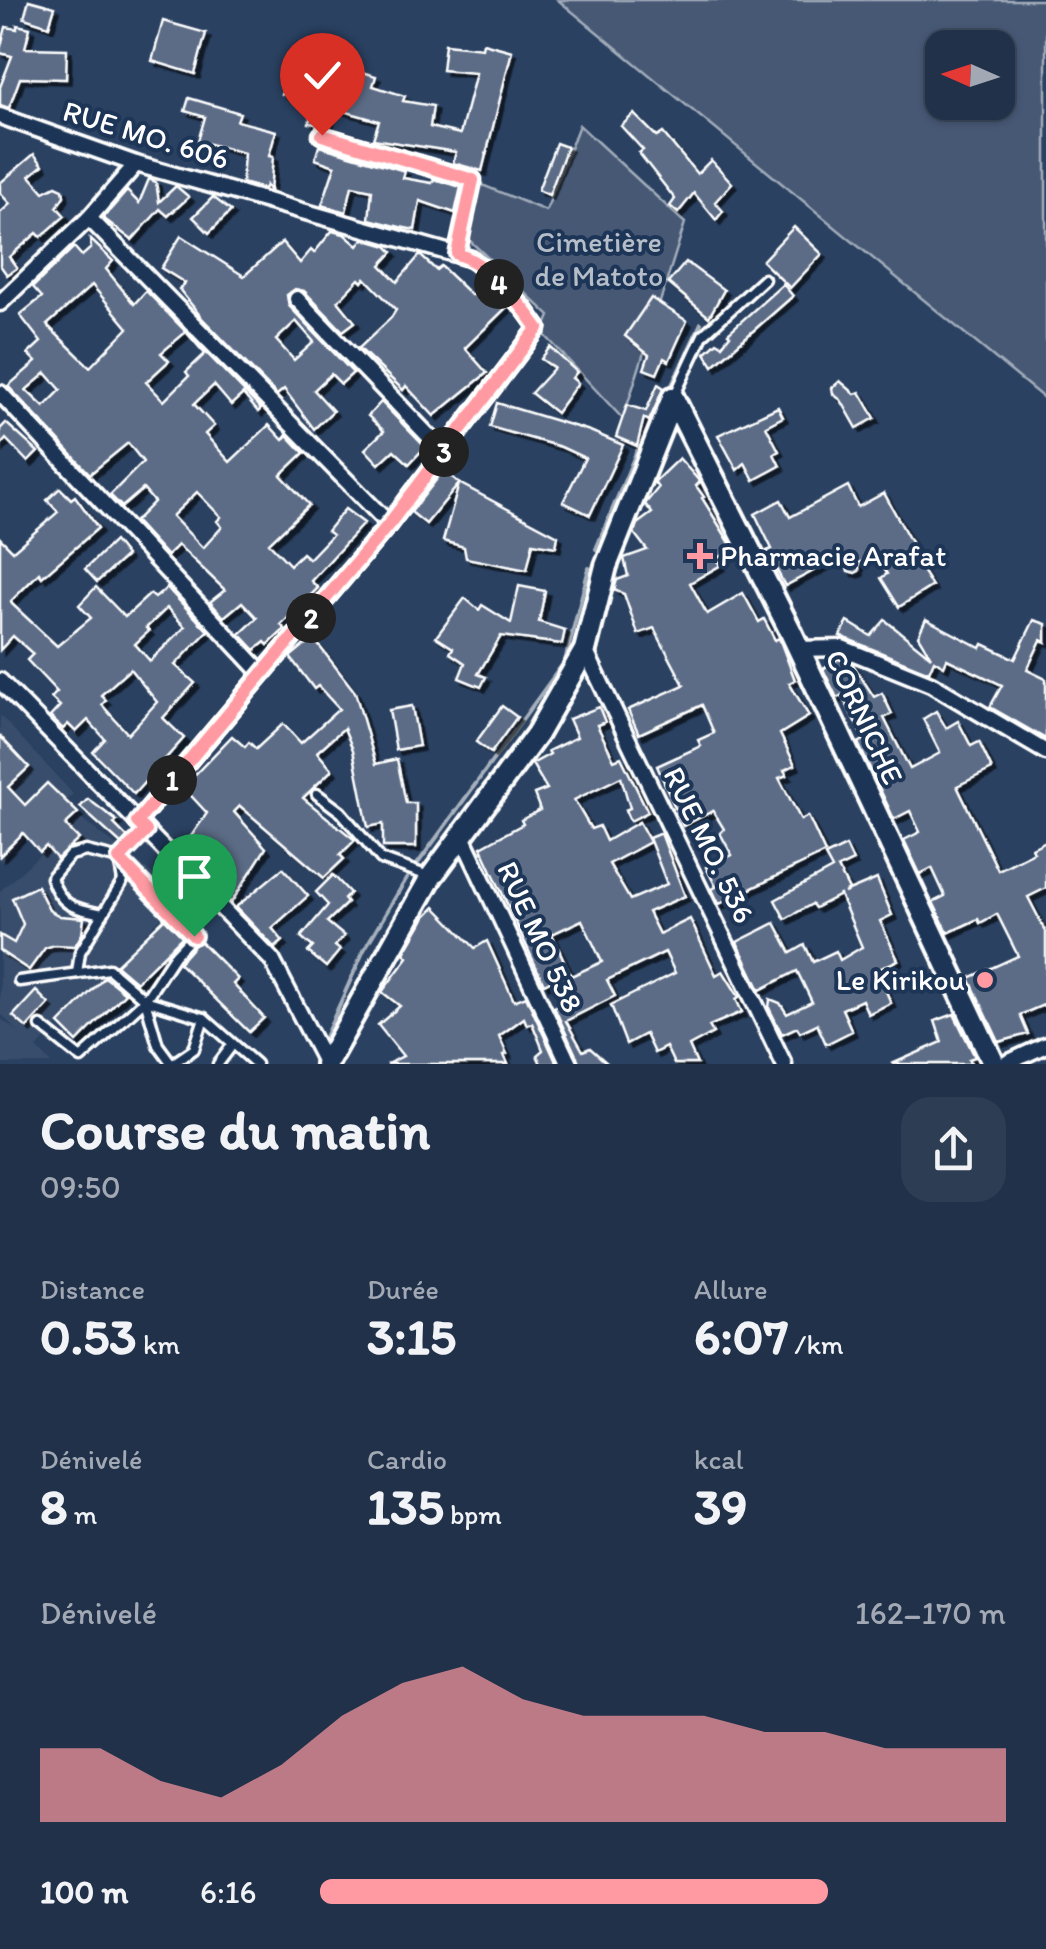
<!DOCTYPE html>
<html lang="fr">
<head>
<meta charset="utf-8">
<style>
  body { margin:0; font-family:Itim,sans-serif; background:#2d3d53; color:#f1f3f6; height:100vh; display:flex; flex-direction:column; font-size:38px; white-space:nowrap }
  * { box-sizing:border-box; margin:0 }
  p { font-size:32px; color:#a2a9b4 }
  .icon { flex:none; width:55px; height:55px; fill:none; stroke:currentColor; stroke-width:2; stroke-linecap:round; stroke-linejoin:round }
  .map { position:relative; height:1064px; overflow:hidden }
  .sheet { display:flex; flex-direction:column; background:#203149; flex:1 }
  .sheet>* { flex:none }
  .needle { width:65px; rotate:273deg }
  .fabs { position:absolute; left:925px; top:30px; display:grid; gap:20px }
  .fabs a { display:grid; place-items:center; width:90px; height:90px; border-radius:20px; background:#203149; box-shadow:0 2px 8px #0004,0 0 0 2px #3d4c61; font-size:50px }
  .pin { position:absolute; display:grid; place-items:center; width:85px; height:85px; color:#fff; margin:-102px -42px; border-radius:50% 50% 50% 0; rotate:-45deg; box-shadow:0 0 10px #0007 }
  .pin .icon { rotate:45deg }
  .km { position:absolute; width:50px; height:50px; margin:-25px; border-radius:50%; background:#222; color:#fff; font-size:28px; line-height:50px; text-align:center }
  .round { display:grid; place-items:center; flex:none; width:105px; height:105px; border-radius:30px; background:#2d3d53 }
  .overview { display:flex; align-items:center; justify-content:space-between; height:170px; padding:0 40px }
  h1 { font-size:55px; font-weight:700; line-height:75px }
  .figures { display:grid; grid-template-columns:repeat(3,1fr); gap:15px; height:170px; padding:10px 40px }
  .figures div { display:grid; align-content:center }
  .figures b { font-size:50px; font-weight:700 }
  .figures small { font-size:28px; font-weight:400 }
  .figures p { font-size:28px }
  .chart { height:280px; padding:20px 40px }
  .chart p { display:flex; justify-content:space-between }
  .chart svg { width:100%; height:180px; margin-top:10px; fill:#ff9aa2; opacity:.7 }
  ul { padding:0 40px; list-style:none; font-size:32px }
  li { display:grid; grid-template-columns:160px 120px 1fr; align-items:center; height:75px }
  li i { height:25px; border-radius:12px; background:#ff9aa2 }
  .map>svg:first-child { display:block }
  .built { fill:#394e6c }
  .green { fill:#465975; stroke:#a2acba; stroke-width:2.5; fill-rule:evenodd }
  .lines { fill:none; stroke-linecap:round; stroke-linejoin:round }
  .stream { stroke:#a7b1be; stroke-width:4 }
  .building { fill:#5b6c86; stroke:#fff; stroke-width:2.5; fill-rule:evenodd; filter:url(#shadow) }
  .lane-casing { stroke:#fff; stroke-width:15 }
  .street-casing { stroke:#fff; stroke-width:21 }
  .secondary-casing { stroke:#fff; stroke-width:28 }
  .lane { stroke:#1d3557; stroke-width:8 }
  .street { stroke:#1d3557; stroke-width:14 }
  .secondary { stroke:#1d3557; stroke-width:20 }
  .route-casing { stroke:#fff; stroke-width:20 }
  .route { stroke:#ff9aa2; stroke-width:12 }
  .poi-dot { fill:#ff9aa2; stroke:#1d3557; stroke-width:4 }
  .labels { text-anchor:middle; stroke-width:8; stroke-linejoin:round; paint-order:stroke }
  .street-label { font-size:30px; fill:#fff; stroke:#1d3557 }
  .park-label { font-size:30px; fill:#b5bdc8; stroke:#1d3557 }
  .poi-label { font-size:30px; fill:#fff; stroke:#1d3557; text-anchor:start }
</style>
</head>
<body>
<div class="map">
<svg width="1046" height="1064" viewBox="0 0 1046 1064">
  <defs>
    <filter id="shadow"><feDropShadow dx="4.5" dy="4.5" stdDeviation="0" flood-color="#0009"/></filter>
  </defs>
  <rect width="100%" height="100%" fill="#2a4161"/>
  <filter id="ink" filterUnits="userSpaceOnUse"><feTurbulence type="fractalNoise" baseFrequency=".01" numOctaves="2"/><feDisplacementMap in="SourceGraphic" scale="20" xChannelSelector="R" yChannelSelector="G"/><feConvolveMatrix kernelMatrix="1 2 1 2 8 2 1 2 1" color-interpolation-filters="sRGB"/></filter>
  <g filter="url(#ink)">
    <g class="built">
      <polygon points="0,715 73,794 0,862"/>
      <polygon points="80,818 181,896 37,1048 52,1064 0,1064 0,1018 21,1034 0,1013 0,891"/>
    </g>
    <g class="green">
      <path d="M558,0h488v400l-33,-27zM942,48h56v54h-56z"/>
      <polygon points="579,125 685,223 623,419 543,333 550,316 469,240 480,184 546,211"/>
    </g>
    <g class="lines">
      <g class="stream">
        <polyline points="670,389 701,323"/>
        <polyline points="596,549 638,448"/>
        <polyline points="416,866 565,661 589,568"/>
        <polyline points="322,1044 364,950 408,876"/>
      </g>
    </g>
    <g class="building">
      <polygon points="29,0 55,7 49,26 24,18"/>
      <polygon points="163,21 206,33 195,74 152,61"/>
      <polygon points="17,25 30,28 25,48 67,49 66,79 20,78 9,108 0,105 0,87 12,56 0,53 0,50 6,27 17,29"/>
      <polygon points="483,43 512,51 482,171 453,163 456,152 373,139 379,121 333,108 328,126 309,123 314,105 302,102 305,89 325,94 334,64 376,76 373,86 405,96 403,101 433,106 430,127 460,134 476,73 442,70 445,44 482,48"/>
      <polygon points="287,63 308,67 302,98 282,94"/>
      <polygon points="189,98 240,113 237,121 276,131 269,156 273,157 270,191 266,185 264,189 242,183 244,153 198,141 205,117 185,111"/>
      <polygon points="634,114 657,137 663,133 697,174 711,160 732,183 715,202 723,211 716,220 694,193 678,213 670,206 675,199 639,153 643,150 621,126"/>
      <polygon points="556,143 567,147 549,195 538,190"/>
      <polygon points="319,146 405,171 403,178 432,183 434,179 461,187 455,213 420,201 415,230 400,227 369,219 372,190 352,186 346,212 322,205 335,166 315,159"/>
      <polygon points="34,154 43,165 30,176 44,192 56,186 63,189 64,196 57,207 65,216 41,237 37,233 9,257 17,268 7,275 0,265 0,213 10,204 0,193 0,183"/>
      <polygon points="149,179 156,182 159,202 176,186 189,197 168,216 160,209 132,240 103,218 127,191 139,203"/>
      <polygon points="213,197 231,211 209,233 193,217"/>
      <polygon points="794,227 822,254 790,288 762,261"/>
      <path d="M332,231l12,3 14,12 5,-7 24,7 6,6 -12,13 16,17 23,-27 16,15 5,-4 30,29 12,-11 24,23 -42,41 22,25 -53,43 -28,-30 -3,4 -44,-42 32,-30 5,-8 -31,-32 -3,4 -3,-3 -21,22 17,21 -12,9 -39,-40 -9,-2 -8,6 2,11 64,67 -12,11 -10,-10 -17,16 19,21 -19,18 -30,-40 -7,6 -75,-77 -23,-29 6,-6 -24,-15 20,-32 63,40 38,-34 18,21 11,-13 3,3zM296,321l18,21 -20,18 -18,-20z"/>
      <path d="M90,239l23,22 -7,8 28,35 12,-13 40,41 -25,21 8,8 -23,21 18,19 25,-25 -3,-4 19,-18 -18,-21 74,76 -3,3 -15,-18 -12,11 -17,-20 -20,19 20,22 -9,8 25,28 39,-37 14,15 4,-5 17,18 -23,22 28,30 -40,38 21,22 12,-12 7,6 23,-24 -5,-4 18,-22 19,14 -53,58 7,7 -37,37 4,4 -17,16 -3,-3 -10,8 -15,-16 17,-16 -15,-16 -18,15 -14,-15 15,-12 -47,-45 -11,11 -32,-35 19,-19 -11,-13 -21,18 -12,-12 33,-33 -15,-19 -38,31 -82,-88 28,-24 -8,-8 13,-12 -21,-27 22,-18 -9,-10 41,-40 8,9 9,-8zM92,285l36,43 -38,39 -43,-42zM46,373l15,17 -17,17 -18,-17zM197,492l24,25 -4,4 5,6 -19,21 -31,-32z"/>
      <polygon points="686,262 724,290 709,317 668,283"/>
      <polygon points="783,284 793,296 713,366 705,353 717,342 722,345 730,335 728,333"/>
      <polygon points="651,298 687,321 669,361 664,358 657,374 644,369 649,355 625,336"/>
      <polygon points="550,347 577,372 572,378 578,383 556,413 531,393 554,368 541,359"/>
      <polygon points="840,381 855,394 860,392 875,418 857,428 841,400 833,394 832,388"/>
      <polygon points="658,384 664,388 649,421 644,418 637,446 616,437 627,405 646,411"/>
      <polygon points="381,402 425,447 409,464 394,450 379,464 365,449 384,431 368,416"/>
      <polygon points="497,403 590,431 623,445 590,515 563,502 585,458 561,447 490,427"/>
      <polygon points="778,407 783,417 766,426 779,451 774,454 780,466 754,480 745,463 737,470 718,435"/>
      <polygon points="6,423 38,452 28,462 6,439 0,446 0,429"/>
      <polygon points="679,458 700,482 696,486 704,497 702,498 733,548 717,559 721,565 690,583 707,614 743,593 759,622 764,619 775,640 779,638 795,680 789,683 809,716 780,734 795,765 784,770 787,775 779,778 801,820 808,816 825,853 719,904 712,889 716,887 706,867 732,855 720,833 724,829 713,811 683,826 657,766 701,746 698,740 714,733 702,705 639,734 628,710 684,685 654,628 638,634 624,594 614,590 617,580 628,576 624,558 647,550 634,533 637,524 652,513 645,504 658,488 654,482"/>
      <polygon points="444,470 459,483 558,536 556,547 533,543 527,570 466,558 464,547 443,541 459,484 426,524 411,512"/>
      <polygon points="848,486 858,507 884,493 913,546 908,549 932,586 899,607 881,578 887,574 876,554 859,563 859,571 855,573 848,571 842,556 785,586 767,551 772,549 755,514 781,500 790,517"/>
      <path d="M60,488l11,11 4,-3 23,32 -56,49 -3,-4 -28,28 1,3 45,42 34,-28 -12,-13 17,-18 29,30 25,-23 5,4 12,-10 41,43 -33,34 20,18 -32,35 21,20 -50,56 -41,-42 12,-13 -17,-19 -12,12 -8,-8 -5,5 -13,-12 10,-11 -9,-8 6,-6 -30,-32 6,-6 -20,-18 -13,14v-112l13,13 45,-39 -11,-12zM167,608l18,19 -35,34 -15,-17 14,-13 -3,-3zM130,669l27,33 -29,32 -26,-29 4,-5 -5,-5z"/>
      <polygon points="114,541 126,556 97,582 85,569"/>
      <polygon points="519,586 545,591 539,622 565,630 562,644 501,636 478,674 486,677 481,687 459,678 465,663 450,653 453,648 436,637 465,598 479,610 482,605 511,623"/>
      <polygon points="926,619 981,648 983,644 1015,659 1034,620 1046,624 1046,642 1041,640 1027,670 1046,679 1046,739 990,707 1002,685 947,659 944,666 934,660 929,672 840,636 848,622 871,636 885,620 931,657 918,636"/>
      <polygon points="313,638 355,692 376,764 397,759 406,803 416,803 416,847 383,847 383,824 368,827 353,750 344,728 317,752 332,770 303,798 355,840 340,855 344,859 324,878 240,806 234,812 266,848 231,903 222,893 227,886 200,865 203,862 183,848 207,813 183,787 232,736 245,747 249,742 256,749 283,724 301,743 339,709 318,686 314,689 290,657"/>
      <polygon points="838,659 852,663 874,697 882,693 892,714 884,718 910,769 940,753 923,719 936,711 946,728 958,721 971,746 979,742 992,769 957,786 998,870 1034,852 1032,848 1046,841 1046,888 1028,897 1046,932 1046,1004 1020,1015 1028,1034 999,1042 969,978 1018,956 997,914 980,923 978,919 948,933 933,902 945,896 932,868 920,874 904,840 920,832 910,811 894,819 858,743 864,740 842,695 837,698 823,669"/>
      <polygon points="412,706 419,746 396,750 389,710"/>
      <polygon points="502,706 517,717 491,753 476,742"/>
      <path d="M599,707l6,15 -8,3 17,35 7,-3 27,55 -18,9 -5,-11 5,-2 -9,-31 -47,23 17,29 8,-3 7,15 33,-19 11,20 -41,22 21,36 37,-16 -18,-46 12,-5 24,63 -37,16 11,22 31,-15 26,56 7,-4 16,26 -3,2 6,13 -33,14 4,7 -24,13 8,18h-23l-8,-17 -12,6 -9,-19 -19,10 -15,-39 64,-32 -10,-21 -58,28 8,16 -49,25 17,30 7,-3 18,16h-28l-26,-57 9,-5 -11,-22 -8,4 -63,-137 42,-23 -2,-4 19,-10 -6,-16 13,-5 -15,-25 18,-10 -2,-3 29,-14 -8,-18zM582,920l20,42 -31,14 -19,-42z"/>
      <polygon points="0,736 29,767 8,787 25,805 47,783 78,813 65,825 79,839 57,859 46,846 40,852 23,833 0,856"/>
      <polygon points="88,799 117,821 114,824 128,838 122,845 80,807"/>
      <polygon points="846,846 853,861 838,868 849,890 844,893 877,879 892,915 880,921 898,960 877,970 891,1003 868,1014 862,1000 842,1009 852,1031 826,1044 817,1024 800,1032 797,1027 782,1034 769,1008 770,999 780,1003 787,1014 812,1002 797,971 760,990 737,942 775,923 791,953 805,945 813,962 836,951 840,960 862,947 840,895 815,908 812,904 785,919 775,900 832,869 825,856"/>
      <polygon points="283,868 308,896 272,928 283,941 275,948 236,907"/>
      <polygon points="333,875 350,893 344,899 347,903 327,922 344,936 335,946 340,950 326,967 308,952 313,947 301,937 328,905 316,892"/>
      <polygon points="37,886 49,910 60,916 84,918 82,934 75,946 54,945 45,948 29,970 0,951 0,935 14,943 23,924 12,898"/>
      <polygon points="435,907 475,948 487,941 514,1001 526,996 557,1064 541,1064 537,1055 543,1050 532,1023 527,1025 524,1018 499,1036 507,1054 504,1055 508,1064 387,1064 403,1056 378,1025 400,1006 382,992 408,957 404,953 425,917"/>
      <polygon points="165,918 183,936 136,982 116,965"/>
      <polygon points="199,940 238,979 233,984 264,1018 249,1032 179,963"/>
      <polygon points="105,977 125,993 77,1042 59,1024"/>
      <polygon points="36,991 49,1004 27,1028 13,1016"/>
      <polygon points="954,1014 975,1057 969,1059 972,1064 892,1064 942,1042 935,1021"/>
    </g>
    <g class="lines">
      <defs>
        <g id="lane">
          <polyline points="674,397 703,335 764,279"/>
          <polyline points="317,794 341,812 381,859 431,877"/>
          <path d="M103,914c-29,-6 -42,-7 -52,-36l19,-23 16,-4 33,8 74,77 -19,20 -29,44"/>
          <polyline points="77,973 80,952 123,881 119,859 146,831"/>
          <polyline points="19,981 109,969 145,1000 158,1045 172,1064"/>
          <polyline points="41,1026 81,1058 145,1000 204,1018 256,1064"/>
          <polyline points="172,1064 194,1049 204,1018"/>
          <polyline points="218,1064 233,1044"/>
        </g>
        <g id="street">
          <polyline points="0,116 136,164 472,259 524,308 538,328 389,524 137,822"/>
          <polyline points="321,135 473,180 457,254"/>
          <polyline points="89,218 389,524"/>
          <polyline points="297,299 444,452"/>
          <polyline points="0,303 89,218 136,164"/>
          <polyline points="0,393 261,672"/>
          <polyline points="798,649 842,648 931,684 1046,752"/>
          <polyline points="585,650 784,1064"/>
          <polyline points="0,681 272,960 326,1064"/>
          <polyline points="461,834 569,1064"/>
          <polyline points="1005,1064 1046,1045"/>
        </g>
        <g id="secondary">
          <polyline points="673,398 790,630 994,1064"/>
          <polyline points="326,1064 431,877 537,734 585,650 606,566 673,398"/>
        </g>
      </defs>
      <use href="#lane" class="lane-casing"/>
      <use href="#street" class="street-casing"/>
      <use href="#secondary" class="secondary-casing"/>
      <use href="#lane" class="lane"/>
      <use href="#street" class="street"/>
      <use href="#secondary" class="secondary"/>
    </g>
  </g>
  <g class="lines" filter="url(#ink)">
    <defs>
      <path id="route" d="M194,936l-75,-77 27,-28 -9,-9 252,-298 149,-196c-19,-27 -49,-64 -81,-74l16,-74 -151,-45"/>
    </defs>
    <use href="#route" class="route-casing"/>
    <use href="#route" class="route"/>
  </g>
  <g class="poi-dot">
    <path d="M695 541h10v10h10v10h-10v10h-10v-10h-10v-10h10z"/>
    <circle cx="985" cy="980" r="10"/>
  </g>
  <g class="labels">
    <g class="street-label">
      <text transform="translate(146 135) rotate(17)" y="10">RUE MO. 606</text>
      <text transform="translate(864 717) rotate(65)" y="10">CORNICHE</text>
      <text transform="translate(709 845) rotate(64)" y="10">RUE MO. 536</text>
      <text transform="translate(540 937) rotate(65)" y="10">RUE MO 538</text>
    </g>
    <g class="park-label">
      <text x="599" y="252">Cimetière<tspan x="599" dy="34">de Matoto</tspan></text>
    </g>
    <g class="poi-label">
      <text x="720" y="566">Pharmacie Arafat</text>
      <text x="965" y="990" text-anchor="end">Le Kirikou</text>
    </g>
  </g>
</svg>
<div class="fabs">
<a><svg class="needle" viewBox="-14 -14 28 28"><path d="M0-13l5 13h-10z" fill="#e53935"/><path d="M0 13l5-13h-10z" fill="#a2a9b4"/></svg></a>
</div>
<div class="pin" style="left:194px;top:936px;background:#1e9e55"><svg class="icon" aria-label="arrive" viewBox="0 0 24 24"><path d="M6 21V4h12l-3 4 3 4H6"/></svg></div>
<div class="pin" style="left:322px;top:135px;background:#d93025"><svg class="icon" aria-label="check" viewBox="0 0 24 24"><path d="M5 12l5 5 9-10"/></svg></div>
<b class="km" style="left:172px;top:780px">1</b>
<b class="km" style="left:311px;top:618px">2</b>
<b class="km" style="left:444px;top:452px">3</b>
<b class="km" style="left:499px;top:284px">4</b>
</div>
<section class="sheet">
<div class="overview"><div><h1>Course du matin</h1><p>09:50</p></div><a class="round"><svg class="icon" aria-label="share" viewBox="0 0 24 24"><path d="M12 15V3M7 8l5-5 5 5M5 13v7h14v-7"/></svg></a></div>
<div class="figures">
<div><p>Distance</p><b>0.53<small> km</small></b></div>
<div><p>Durée</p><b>3:15</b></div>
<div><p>Allure</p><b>6:07<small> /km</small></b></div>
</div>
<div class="figures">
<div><p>Dénivelé</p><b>8<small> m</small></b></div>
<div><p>Cardio</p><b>135<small> bpm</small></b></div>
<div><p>kcal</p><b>39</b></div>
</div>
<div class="chart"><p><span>Dénivelé</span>162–170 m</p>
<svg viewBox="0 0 160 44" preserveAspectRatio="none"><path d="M0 44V26L10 26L20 34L30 38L40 30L50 18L60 10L70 6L80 14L90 18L100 18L110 18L120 22L130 22L140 26L150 26L160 26V44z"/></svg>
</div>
<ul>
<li><b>100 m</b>6:16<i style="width:74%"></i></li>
</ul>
</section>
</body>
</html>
